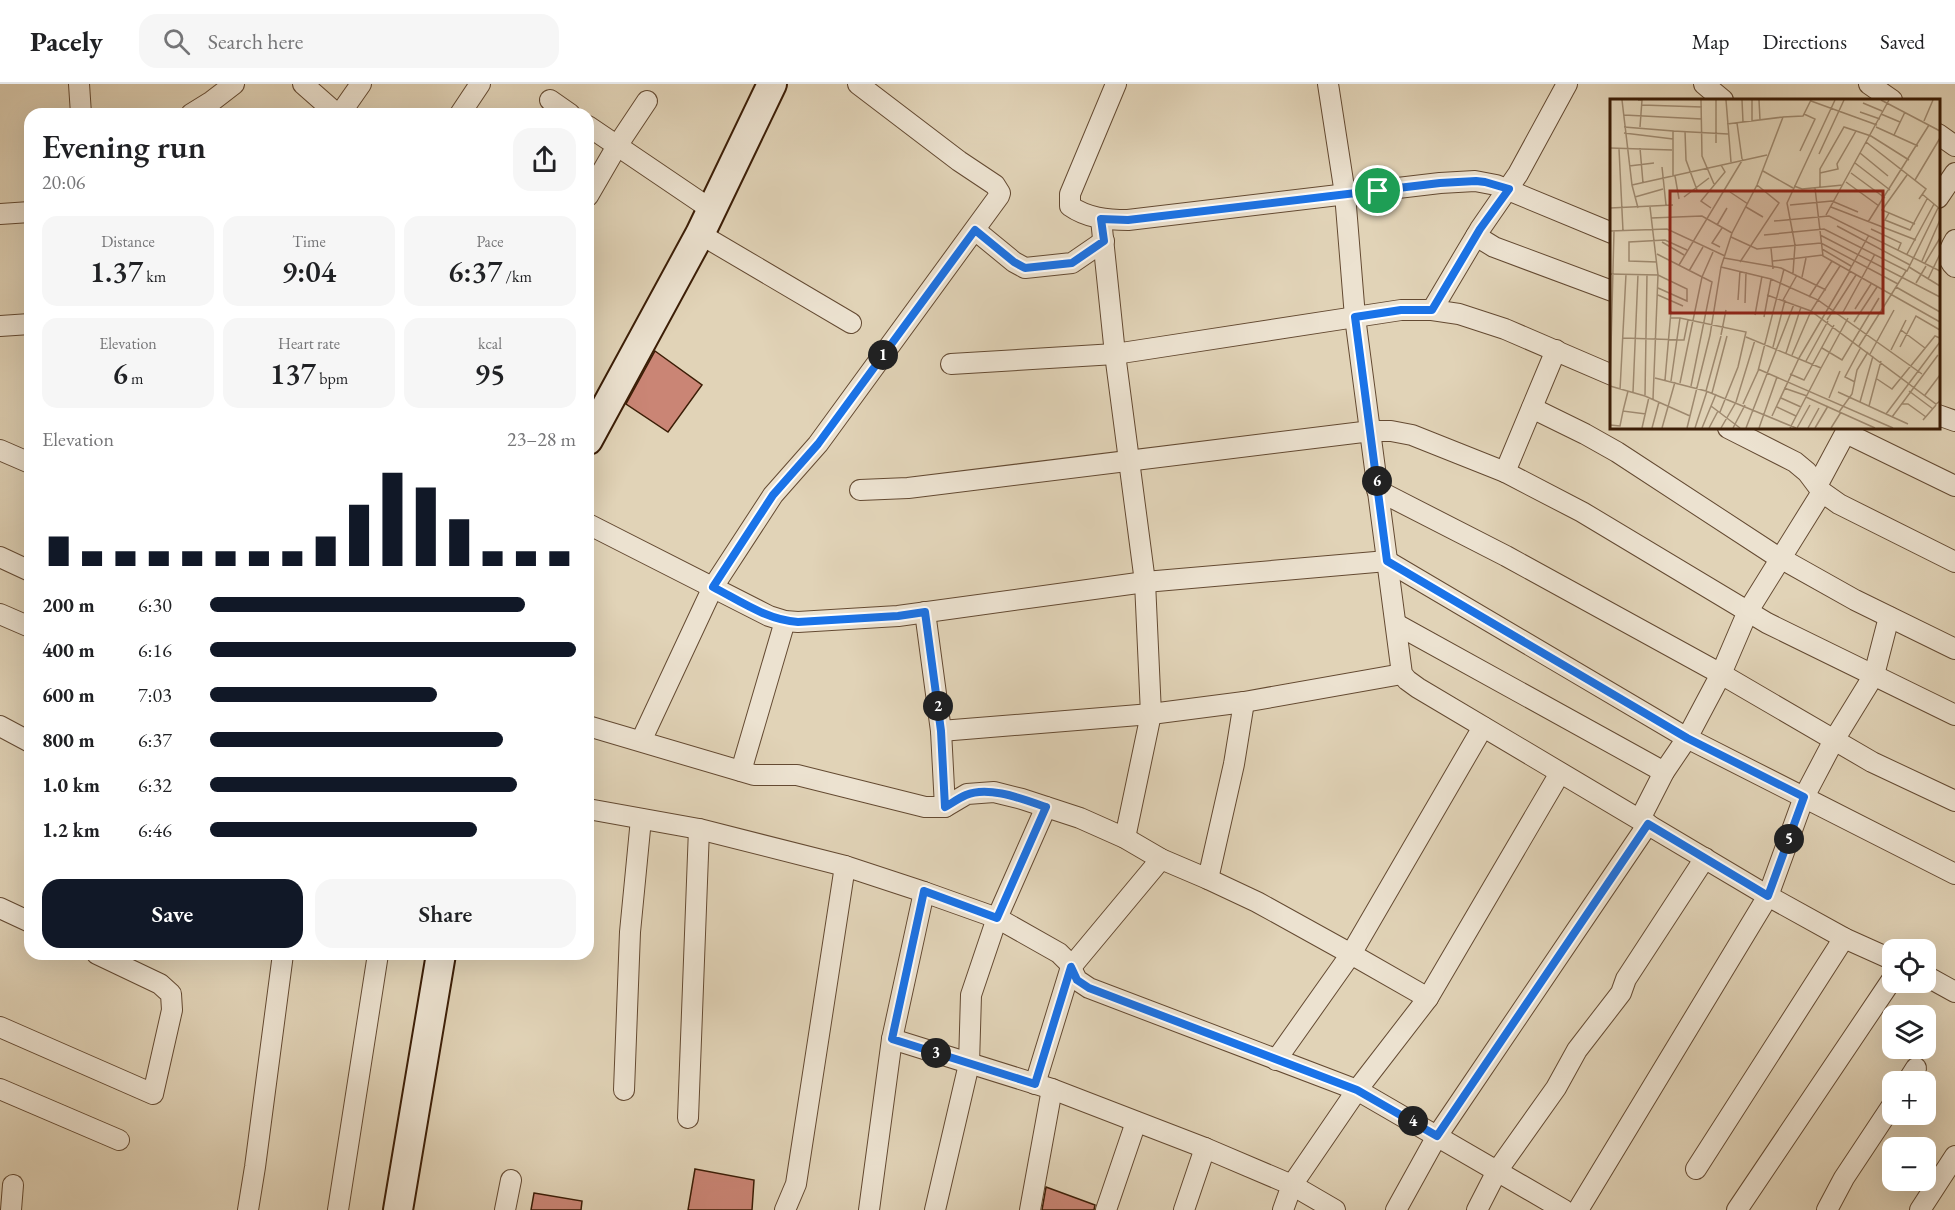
<!DOCTYPE html>
<html lang="en">
<head>
<meta charset="utf-8">
<style>
  body { margin:0; font-family:"EB Garamond",serif; background:#f6f6f6; color:#202124; height:100vh; display:flex; flex-direction:column; font-size:22px; white-space:nowrap }
  * { box-sizing:border-box; margin:0 }
  p { font-size:20px; color:#757577 }
  .icon { flex:none; width:33px; height:33px; fill:none; stroke:currentColor; stroke-width:2; stroke-linecap:round; stroke-linejoin:round }
  .map { position:relative; flex:1; overflow:hidden }
  .side { position:absolute; left:24px; top:24px; width:570px; height:852px; display:flex; flex-direction:column; background:#fff; border-radius:18px; box-shadow:0 6px 24px #0002 }
  .side>* { flex:none }
  .fabs { position:absolute; left:1882px; top:855px; display:grid; gap:12px }
  .fabs a { display:grid; place-items:center; width:54px; height:54px; border-radius:12px; background:#fff; box-shadow:0 6px 24px #0002; font-size:30px }
  .pin { position:absolute; display:grid; place-items:center; width:51px; height:51px; color:#fff; margin:-26px; border:3px solid #fff; border-radius:50%; box-shadow:0 2px 6px #0007 }
  .km { position:absolute; width:30px; height:30px; margin:-15px; border-radius:50%; background:#222; color:#fff; font-size:16px; line-height:30px; text-align:center }
  .round { display:grid; place-items:center; flex:none; width:63px; height:63px; border-radius:18px; background:#f6f6f6 }
  .overview { display:flex; align-items:center; justify-content:space-between; height:102px; padding:0 18px }
  h1 { font-size:33px; font-weight:600; line-height:45px }
  .figures { display:grid; grid-template-columns:repeat(3,1fr); gap:9px; height:102px; padding:6px 18px }
  .figures div { display:grid; align-content:center; border-radius:15px; background:#f6f6f6; text-align:center }
  .figures b { font-size:30px; font-weight:600 }
  .figures small { font-size:16px; font-weight:400 }
  .figures p { font-size:16px }
  .chart { height:168px; padding:12px 18px }
  .chart p { display:flex; justify-content:space-between }
  .chart svg { width:100%; height:108px; margin-top:6px; stroke:#111827; stroke-width:6 }
  .primary-button { display:flex; gap:12px; margin-top:auto; padding:12px 18px }
  .primary-button a { flex:1; height:69px; border-radius:18px; background:#111827; color:#fff; font-size:24px; font-weight:600; line-height:69px; text-align:center }
  .primary-button a+a { background:#f6f6f6; color:#202124 }
  ul { padding:0 18px; list-style:none; font-size:20px }
  li { display:grid; grid-template-columns:96px 72px 1fr; align-items:center; height:45px }
  li i { height:15px; border-radius:8px; background:#111827 }
  header { display:flex; align-items:center; gap:36px; box-sizing:border-box; height:84px; padding:0 30px; background:#fff; border-bottom:2px solid #e0e0e0 }
  header strong { font-size:28px }
  nav { display:flex; gap:33px; margin-inline-start:auto; font-size:21px }
  .search { width:420px; height:54px; background:#f6f6f6; display:flex; align-items:center; gap:15px; box-sizing:border-box; padding:0 21px; border-radius:18px; color:#757577; font-size:22px }
  .map>svg:first-child { display:block }
  .building { fill:#ca8575; stroke:#3b1d06; stroke-width:1.5 }
  .lines { fill:none; stroke-linecap:round; stroke-linejoin:round }
  .street-casing { stroke:#644a32; stroke-width:22 }
  .secondary-casing { stroke:#3b1d06; stroke-width:32 }
  .street { stroke:#ece2d0; stroke-width:20 }
  .secondary { stroke:#ece2d0; stroke-width:28 }
  .route-casing { stroke:#fff; stroke-width:12 }
  .route { stroke:#1a73e8; stroke-width:8 }
  .inset-road { fill:none; stroke:#9f8a70; stroke-width:1.5 }
  .view { fill:#8f2418; fill-opacity:0.15; stroke:#8f2418; stroke-width:3 }
  .inset-edge { fill:none; stroke:#3b1d06; stroke-width:3 }
</style>
</head>
<body>
<header>
<strong>Pacely</strong>
<div class="search"><svg class="icon" aria-label="search" viewBox="0 0 24 24"><circle cx="10" cy="10" r="6"/><path d="M15 15l6 6"/></svg>Search here</div>
<nav><a>Map</a><a>Directions</a><a>Saved</a></nav>
</header>
<div class="map">
<svg width="1955" height="1126" viewBox="0 0 1955 1126">
  <rect width="100%" height="100%" fill="#e1d3b7"/>
  <filter id="stains"><feTurbulence type="fractalNoise" baseFrequency=".00333" numOctaves="4"/><feColorMatrix values="0 0 0 0 .2 0 0 0 0 .09 0 0 0 0 .02 0 0 0 .5 -.17"/></filter>
  <radialGradient id="worn" r=".72"><stop offset=".6" stop-color="#630" stop-opacity="0"/><stop offset="1" stop-color="#630" stop-opacity=".3"/></radialGradient>
  <g class="building">
    <polygon points="655,267 702,301 668,348 626,320"/>
    <polygon points="695,1085 754,1096 752,1126 688,1126"/>
    <polygon points="1046,1103 1095,1121 1094,1126 1042,1126"/>
    <polygon points="534,1109 582,1117 581,1126 531,1126"/>
  </g>
  <g class="lines">
    <defs>
      <g id="street">
        <polyline points="79,0 81,30"/>
        <polyline points="303,0 337,30"/>
        <path d="M1116,0l-46,110v12c17,12 37,14 58,14l312,-37 35,-2 21,4 116,48"/>
        <polyline points="1328,0 1345,110 1355,233 1402,590 1407,596 1418,604 1768,812 1844,854 1893,876"/>
        <polyline points="1704,0 1723,16"/>
        <polyline points="1869,0 1892,16"/>
        <polyline points="550,16 570,30"/>
        <polyline points="191,30 212,17 234,0"/>
        <polyline points="340,30 361,0"/>
        <polyline points="460,30 480,0"/>
        <polyline points="588,42 712,126"/>
        <polyline points="1938,50 1955,62"/>
        <polyline points="588,112 617,62 647,17"/>
        <polyline points="1938,114 1955,89"/>
        <polyline points="0,130 30,128"/>
        <polyline points="1101,135 1115,270 1145,498 1151,630 1125,754"/>
        <polyline points="975,146 1014,178 1025,184 1072,179 1104,157"/>
        <polyline points="700,150 851,239"/>
        <polyline points="1476,152 1494,163 1612,207"/>
        <path d="M1955,156c-6,10 -10,18 0,27"/>
        <polyline points="1432,226 1480,145 1518,90 1567,0"/>
        <polyline points="0,242 30,240"/>
        <polyline points="951,280 1115,270 1401,226 1432,226 1459,230 1505,245 1612,291"/>
        <polyline points="1532,324 1585,350 1617,368 1773,470 1855,516 1955,565"/>
        <polyline points="1938,331 1955,337"/>
        <polyline points="1728,344 1795,378 1807,388 1822,408 1839,420 1955,478"/>
        <polyline points="1846,349 1955,402"/>
        <polyline points="0,366 30,379"/>
        <polyline points="1505,388 1556,266"/>
        <polyline points="1818,400 1848,344"/>
        <polyline points="860,406 908,404 1371,347 1391,347 1412,351 1505,388 1582,428 1767,539 1955,631"/>
        <polyline points="1377,406 1506,472 1721,590 1872,678 1955,717"/>
        <polyline points="588,440 769,532 785,537 798,538 898,532 1145,498 1387,477 1687,654 1955,790"/>
        <polyline points="0,473 30,487"/>
        <polyline points="925,528 941,647 945,723"/>
        <polyline points="0,530 30,543"/>
        <polyline points="1396,540 1664,688"/>
        <polyline points="0,642 30,658"/>
        <polyline points="588,642 754,691 797,691 925,723 945,723 967,710 994,708 1022,715 1080,734 1125,754 1161,775 1208,795 1257,818 1351,870 1428,914"/>
        <polyline points="941,647 1151,630 1244,618 1402,590"/>
        <polyline points="641,657 713,503 773,411 818,360 999,112 1000,109 995,101 959,77 858,0"/>
        <polyline points="741,687 785,537"/>
        <polyline points="1560,689 1428,914 1357,1006 1564,1126"/>
        <polyline points="588,725 699,745 845,782 924,808 997,834 1059,869 1068,878 1077,896 1089,904 1357,1006 1292,1101 1335,1126"/>
        <polyline points="1640,735 1664,688 1687,654 1721,590 1748,527 1822,408"/>
        <polyline points="1208,795 1234,680 1244,618"/>
        <polyline points="0,824 30,838"/>
        <polyline points="1926,892 1955,908"/>
        <polyline points="0,943 153,1010 172,926 171,910 160,900 97,870"/>
        <polyline points="892,955 1052,1005 1205,1064 1292,1101 1283,1126"/>
        <polyline points="1276,976 1351,870 1483,643"/>
        <polyline points="1907,998 1916,984"/>
        <polyline points="1035,1000 1071,883 1161,775"/>
        <polyline points="0,1005 119,1056"/>
        <polyline points="624,1006 630,848 641,735"/>
        <polyline points="688,1034 699,745"/>
        <polyline points="1696,1085 1844,854"/>
        <polyline points="11,1126 13,1101"/>
        <polyline points="248,1126 255,1083 283,870"/>
        <polyline points="338,1126 378,870"/>
        <polyline points="505,1126 511,1096"/>
        <polyline points="785,1126 796,1100 845,782"/>
        <polyline points="869,1126 892,955 924,808"/>
        <polyline points="935,1126 969,980 971,911 997,834 1046,723"/>
        <polyline points="1030,1126 1052,1005"/>
        <polyline points="1106,1126 1136,1038"/>
        <polyline points="1184,1126 1205,1064"/>
        <polyline points="1396,1126 1437,1052 1648,740"/>
        <polyline points="1477,1126 1497,1087 1556,1004 1577,966 1621,909 1626,895 1705,774"/>
        <polyline points="1578,1126 1768,812 1804,713 1834,656 1874,591 1889,533"/>
        <polyline points="1737,1126 1893,894"/>
        <polyline points="1827,1126 1844,1094 1893,1020"/>
        <polyline points="1920,1126 1955,1072"/>
      </g>
      <g id="secondary">
        <polyline points="588,356 700,150 772,0"/>
        <polyline points="398,1126 441,870"/>
      </g>
    </defs>
    <use href="#street" class="street-casing"/>
    <use href="#secondary" class="secondary-casing"/>
    <use href="#street" class="street"/>
    <use href="#secondary" class="secondary"/>
  </g>
  <g class="lines">
    <defs>
      <path id="route" d="M1476,97l9,1 24,7 -29,40 -48,81h-31l-46,7 32,244 300,177 117,59 -36,99 -120,-72 -211,312 -80,-46 -268,-102 -12,-8 -6,-13 -36,117 -143,-45 32,-148 73,27 49,-111c-21,-7 -57,-22 -80,-12 -7,3 -14,8 -21,12l-4,-76 -16,-119 -27,4 -100,6c-31,-2 -58,-21 -85,-35l60,-92 45,-51 157,-214 39,32 11,6 47,-5 32,-22 -3,-22 27,1 312,-37z"/>
    </defs>
    <use href="#route" class="route-casing"/>
    <use href="#route" class="route"/>
  </g>
  <g transform="translate(1610 15)">
    <rect width="330" height="330" fill="#e1d3b7"/>
    <path class="inset-road" d="M12,1l10,85 6,23M28,1h4l-2,27M91,1l1,56 12,28M106,1v43M116,1l5,62M132,1l1,22M142,1v21M149,1l1,20M271,1l59,31M201,2l66,24M253,4l19,8M32,6l60,2M250,13l20,7M271,15l19,8M14,16l78,4M314,22l9,-21M127,24l5,36M117,25l56,-7M14,28l49,4v46M266,28l42,19M63,32l55,3M75,32l1,29 11,30M14,34l49,6M284,36l11,-23M256,43l60,47 -7,10M0,49l62,2M30,49l3,35M9,50l4,82M190,52l15,-32 -11,-5M250,54l28,23M209,55l25,-54M245,64l35,27M19,67l25,-3M52,68l4,38M153,72l30,17M210,74l18,-4 -1,-5 19,-33M241,74l34,25M297,76l-25,35 33,14M65,77l4,23M305,81l25,-42M236,83l33,24M22,86l135,-30M184,87l8,3 41,-4M210,88v-18l24,-42 27,9 38,24M205,89l8,68 117,66M120,93l18,12M312,95l18,15M25,98l28,-8M74,98l25,-19M180,106l42,-4 26,11M40,108l8,68 -5,124M136,108l17,10M221,108l85,33M0,109l63,-3M101,109l-10,-7 24,-29 -4,-7M279,114l-4,7 25,10 17,-31M216,116l63,-115M41,119l51,-2 30,17M164,122l55,-5 111,55M258,123l61,-97M107,126l10,-17M227,127l73,39M261,130l30,14 -3,7M0,132l57,-2 58,27M154,136l60,-6 83,42 31,-63M210,136l120,62M121,138l26,12 64,-6 77,41M52,143l22,13M110,148l-8,-4 10,-15M161,149l2,21M212,150l29,17M47,155l55,28 -21,104M297,155l27,-50M114,159l57,10 45,22M163,162l50,-6M312,162l18,-41M47,163l-28,-1v-19l36,-2 22,10M130,163l39,-59 -22,-18M315,164l15,-25M69,166l64,-106M230,167l-22,34 104,74M111,168l50,12 47,21 -7,11 125,93 4,-3M299,168l31,19M79,172l14,-24M239,172l20,-36M183,174l2,-28 -8,-42 48,-103M0,175l48,1 29,14v12l-29,-13M192,178l4,-19M318,180l12,-25M306,184l10,-17M286,188l44,25M48,196l25,11M157,196l44,16 -19,44M199,198l23,-36M128,201l2,-29M173,201l14,-25M135,204l1,-31M245,210l16,-25M232,215l33,-60M145,216l7,-39M154,218l7,-38M61,219h9l-9,63M70,219l66,14 -8,35 -18,45M217,221l29,-45M244,223l23,-35M291,231l24,18M111,236l5,-25M136,238l75,31 -31,60M13,239l61,2 4,-20M249,247l47,-75M163,248l12,-47M290,248l16,-31 24,14M212,249l20,12 37,-62M281,251l15,-30M176,254l15,-46M260,255l24,-44M189,259l51,-87M196,262l22,-40M211,269l27,-50M148,270l135,59M180,275l14,6 30,-55M45,279l51,13 90,37M267,280l15,10 43,-53 5,2M55,281l6,-69M245,283l-10,-5 16,-30M70,284l22,-106 11,-25M0,287l4,-155M0,287l35,10 45,20M174,289l23,8M10,291l6,-116M96,292l15,-55M299,292l24,18M23,293l5,-118M228,293l70,32M102,294l15,-57M35,296l2,-121M315,296l15,-20M196,298l69,31M171,299l20,9M219,299l11,-27M250,303l13,-46M133,305l15,-33 26,-102M291,305h7l18,13M101,307l29,22M259,307l12,-45M167,308l19,9M13,312l5,-20M229,313l13,-18 5,-24 11,-18M276,315l54,-72M162,317l27,-58M282,318l46,-62M313,321l13,-15M0,326l10,1 3,-15 23,3M32,329l7,-31M42,329l7,-26M52,329l13,-46M77,329l23,-93 11,-68 11,-34 25,-48 26,-68 20,-1 8,-16M85,329l12,-37M92,329l14,-34M99,329l9,-17M111,329l15,-26 19,-62M123,329l12,-23M136,329l48,-124M149,329l18,-51M187,329l13,-23M198,329l11,-20M205,329l13,-22M221,329l10,-16"/>
    <path class="view" d="M60,92h213v122h-213z"/>
    <rect width="330" height="330" class="inset-edge"/>
  </g>
  <rect width="100%" height="100%" filter="url(#stains)"/>
  <rect width="100%" height="100%" fill="url(#worn)"/>
</svg>
<div class="fabs">
<a><svg class="icon" aria-label="locate" viewBox="0 0 24 24"><circle cx="12" cy="12" r="6"/><path d="M12 2v4M12 18v4M2 12h4M18 12h4"/></svg></a>
<a><svg class="icon" aria-label="layers" viewBox="0 0 24 24"><path d="M12 4l9 5-9 5-9-5zM3 14l9 5 9-5"/></svg></a>
<a>+</a>
<a>−</a>
</div>
<div class="pin" style="left:1378px;top:107px;background:#1e9e55"><svg class="icon" aria-label="arrive" viewBox="0 0 24 24"><path d="M6 21V4h12l-3 4 3 4H6"/></svg></div>
<b class="km" style="left:883px;top:271px">1</b>
<b class="km" style="left:938px;top:622px">2</b>
<b class="km" style="left:936px;top:969px">3</b>
<b class="km" style="left:1413px;top:1037px">4</b>
<b class="km" style="left:1789px;top:755px">5</b>
<b class="km" style="left:1377px;top:397px">6</b>
<section class="side">
<div class="overview"><div><h1>Evening run</h1><p>20:06</p></div><a class="round"><svg class="icon" aria-label="share" viewBox="0 0 24 24"><path d="M12 15V3M7 8l5-5 5 5M5 13v7h14v-7"/></svg></a></div>
<div class="figures">
<div><p>Distance</p><b>1.37<small> km</small></b></div>
<div><p>Time</p><b>9:04</b></div>
<div><p>Pace</p><b>6:37<small> /km</small></b></div>
</div>
<div class="figures">
<div><p>Elevation</p><b>6<small> m</small></b></div>
<div><p>Heart rate</p><b>137<small> bpm</small></b></div>
<div><p>kcal</p><b>95</b></div>
</div>
<div class="chart"><p><span>Elevation</span>23–28 m</p>
<svg viewBox="0 0 160 44" preserveAspectRatio="none"><path d="M5 44V32M15 44V38M25 44V38M35 44V38M45 44V38M55 44V38M65 44V38M75 44V38M85 44V32M95 44V19M105 44V6M115 44V12M125 44V25M135 44V38M145 44V38M155 44V38"/></svg>
</div>
<ul>
<li><b>200 m</b>6:30<i style="width:86%"></i></li>
<li><b>400 m</b>6:16<i style="width:100%"></i></li>
<li><b>600 m</b>7:03<i style="width:62%"></i></li>
<li><b>800 m</b>6:37<i style="width:80%"></i></li>
<li><b>1.0 km</b>6:32<i style="width:84%"></i></li>
<li><b>1.2 km</b>6:46<i style="width:73%"></i></li>
</ul>
<div class="primary-button"><a>Save</a><a>Share</a></div>
</section>
</div>
</body>
</html>
